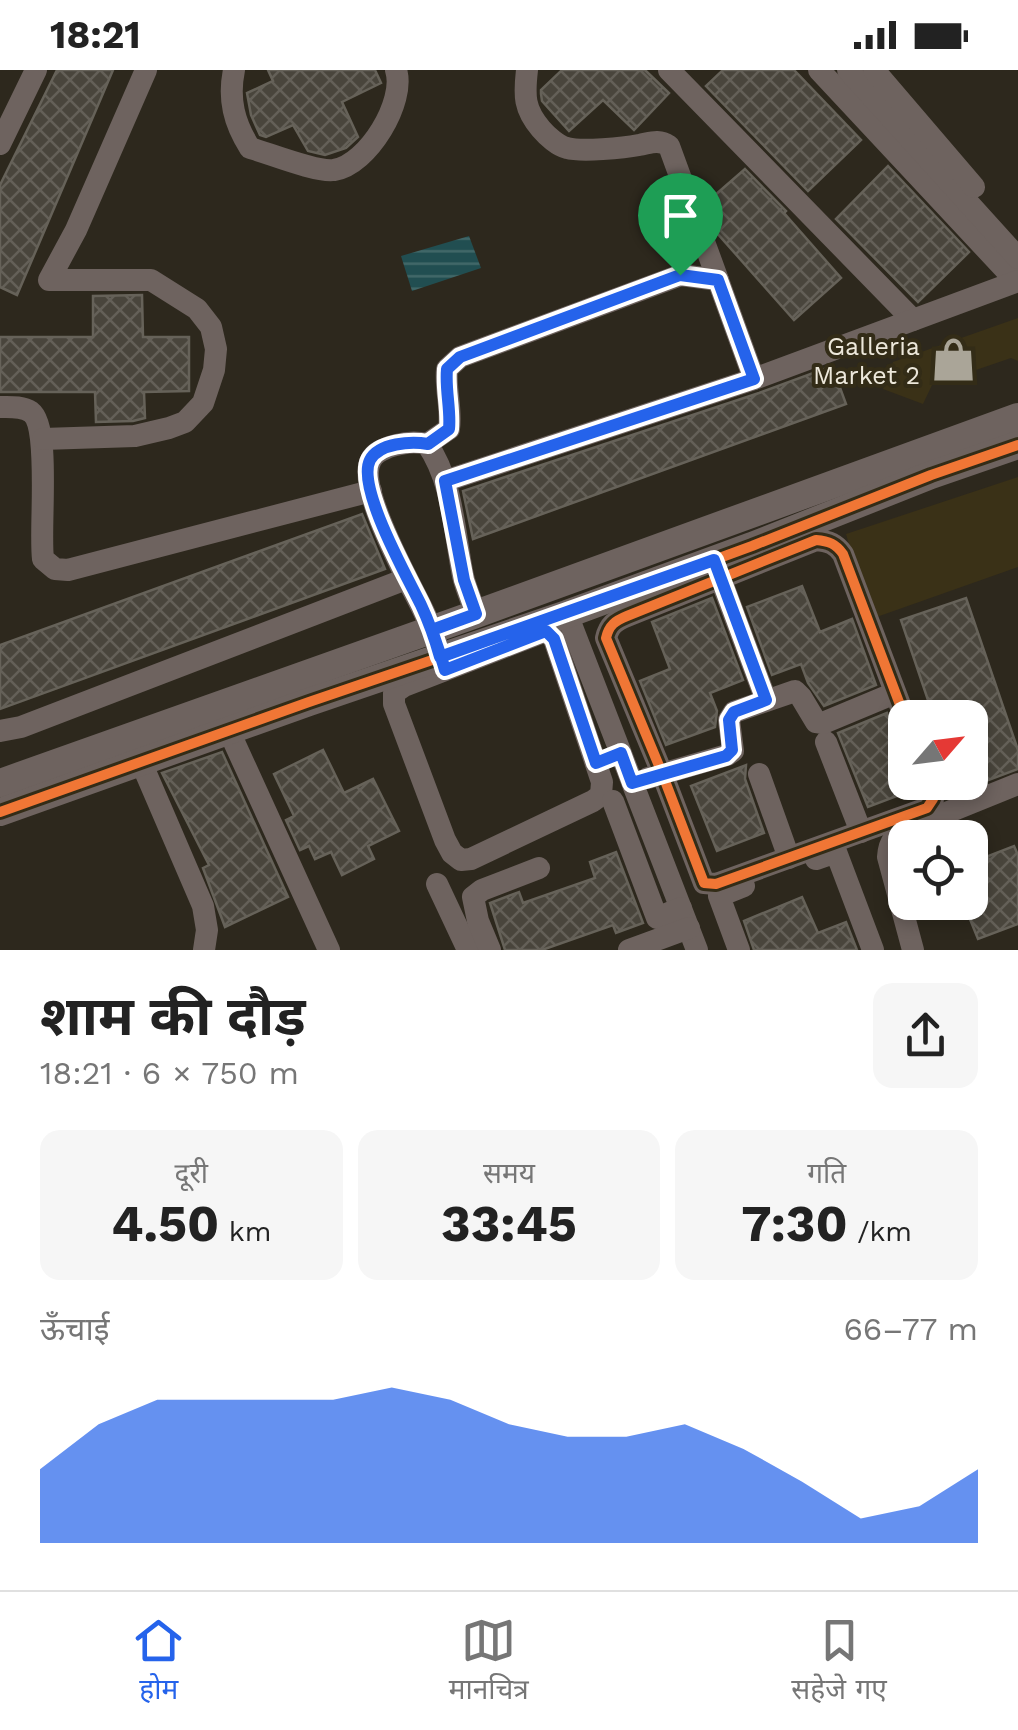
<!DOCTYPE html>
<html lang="hi">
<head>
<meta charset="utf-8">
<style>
  body { margin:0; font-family:"Work Sans","Noto Sans Devanagari",sans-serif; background:#f6f6f6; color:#222; height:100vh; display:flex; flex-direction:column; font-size:38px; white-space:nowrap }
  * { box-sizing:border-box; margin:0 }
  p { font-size:32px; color:#767676 }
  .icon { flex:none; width:55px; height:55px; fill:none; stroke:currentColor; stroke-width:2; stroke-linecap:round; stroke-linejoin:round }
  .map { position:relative; height:880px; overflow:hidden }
  .side { display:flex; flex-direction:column; background:#fff; flex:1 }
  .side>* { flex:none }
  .needle { width:65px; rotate:62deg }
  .controls { position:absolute; left:888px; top:630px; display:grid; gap:20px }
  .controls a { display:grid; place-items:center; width:100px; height:100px; border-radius:20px; background:#fff; box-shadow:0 5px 15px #0003; font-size:50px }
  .pin { position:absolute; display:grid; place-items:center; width:85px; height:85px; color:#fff; margin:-102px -42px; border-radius:50% 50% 50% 0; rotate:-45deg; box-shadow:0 0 10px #0007 }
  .pin .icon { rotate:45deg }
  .round { display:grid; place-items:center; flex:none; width:105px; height:105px; border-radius:20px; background:#f6f6f6 }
  .summary { display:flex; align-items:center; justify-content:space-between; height:170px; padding:0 40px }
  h1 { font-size:55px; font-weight:700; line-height:75px }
  .figures { display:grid; grid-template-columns:repeat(3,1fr); gap:15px; height:170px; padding:10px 40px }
  .figures div { display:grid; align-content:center; border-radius:20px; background:#f6f6f6; text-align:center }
  .figures b { font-size:50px; font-weight:700 }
  .figures small { font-size:28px; font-weight:400 }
  .figures p { font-size:28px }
  .chart { height:280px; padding:20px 40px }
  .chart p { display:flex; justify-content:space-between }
  .chart svg { width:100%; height:180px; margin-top:10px; fill:#2563eb; opacity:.7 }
  .status { display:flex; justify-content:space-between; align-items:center; height:70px; padding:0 50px; background:#fff; direction:ltr }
  .status svg { height:28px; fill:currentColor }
  .dock { display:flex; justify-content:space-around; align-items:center; height:140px; border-top:2px solid #e0e0e0; background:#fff; font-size:28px; color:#767676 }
  .dock a { display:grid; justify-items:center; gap:5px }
  .dock .on { color:#2563eb }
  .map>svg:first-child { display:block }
  .built { fill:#3a3117 }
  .water { fill:url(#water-rules) }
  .building { fill:url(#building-cross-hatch); stroke:#666259; stroke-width:2.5 }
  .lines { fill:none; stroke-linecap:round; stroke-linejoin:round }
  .minor { stroke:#6e635f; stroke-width:22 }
  .tertiary { stroke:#6e635f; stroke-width:28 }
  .cycleway-casing { stroke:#332c17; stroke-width:16 }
  .cycleway { stroke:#f07635; stroke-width:10 }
  .route-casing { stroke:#fff; stroke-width:20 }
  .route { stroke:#2563eb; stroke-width:12 }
  .labels { text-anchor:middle; stroke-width:8; stroke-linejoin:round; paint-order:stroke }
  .poi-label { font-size:25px; fill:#ede8db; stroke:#332c17; text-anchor:end }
</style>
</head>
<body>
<div class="status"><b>18:21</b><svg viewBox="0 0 49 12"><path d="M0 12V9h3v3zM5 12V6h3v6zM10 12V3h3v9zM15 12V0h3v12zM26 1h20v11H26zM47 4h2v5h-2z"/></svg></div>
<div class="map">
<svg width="1018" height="880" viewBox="0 0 1018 880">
  <defs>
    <pattern id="water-rules" width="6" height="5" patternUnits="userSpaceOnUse" patternTransform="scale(2.5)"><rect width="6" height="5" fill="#214e51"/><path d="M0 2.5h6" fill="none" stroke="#426869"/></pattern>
    <pattern id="building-cross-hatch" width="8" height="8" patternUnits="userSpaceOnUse" patternTransform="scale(2.5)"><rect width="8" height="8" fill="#49453c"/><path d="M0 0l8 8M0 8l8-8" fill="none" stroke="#646058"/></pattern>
  </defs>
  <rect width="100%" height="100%" fill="#2d281d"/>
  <g class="built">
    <polygon points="1018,248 1018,291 1011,288 932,315 923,334 883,319 893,292"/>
    <polygon points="1018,407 1018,497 871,549 846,464"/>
  </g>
  <polygon class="water" points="469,166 481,198 412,221 401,186"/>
  <g class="building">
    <polygon points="57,0 113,0 17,225 0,217 0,115"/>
    <polygon points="268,0 375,0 381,13 342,32 358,67 346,78 325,85 308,81 293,55 266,67 260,65 251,45 247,23 273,11"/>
    <polygon points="562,0 645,0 669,23 634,60 603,30 569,61 542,31 541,24 541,20"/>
    <polygon points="723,0 794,0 861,70 808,121 706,16"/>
    <polygon points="888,96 969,182 918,232 836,149"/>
    <polygon points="745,99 786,141 784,143 841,208 794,250 717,163 706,133"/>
    <polygon points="142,225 143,267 189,267 189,321 144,322 145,348 133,351 96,352 95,322 0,322 0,267 93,267 93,226"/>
    <polygon points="832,296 846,334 473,469 463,421 759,323"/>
    <polygon points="362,444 385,499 0,639 0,575"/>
    <polygon points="802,516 820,562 852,549 876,615 824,636 808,613 801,594 772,605 747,537"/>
    <polygon points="712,528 743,610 710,623 717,641 715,657 666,675 640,611 670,599 652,552"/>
    <polygon points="966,528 1018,680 1018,699 970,717 970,648 934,648 901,550"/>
    <polygon points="887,643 905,686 905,723 868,737 838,663"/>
    <polygon points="323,680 344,723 373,709 399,761 368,776 374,789 342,805 331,782 315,789 309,776 300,780 286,750 294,746 274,704"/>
    <polygon points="222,682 288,827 225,857 203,798 209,795 162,703"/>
    <polygon points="746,695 745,709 764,763 717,781 691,716"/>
    <polygon points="1014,776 1018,785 1018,854 978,869 963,832 970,832 970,793"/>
    <polygon points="616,782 643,853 616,863 613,855 542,880 505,880 490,833 519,822 523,833 595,808 590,792"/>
    <polygon points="802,827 818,863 846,852 857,880 754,880 744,851"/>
  </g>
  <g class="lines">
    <g class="minor">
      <path d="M234,0c-6,29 0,53 16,78 18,5 68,25 84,22 34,-5 72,-69 62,-100"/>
      <path d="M527,0c-3,26 -3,39 14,59 6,7 17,17 26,19 14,4 57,0 72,-3 12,-2 19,-6 30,1l49,134"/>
      <polyline points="669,0 913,250"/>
      <polyline points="819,0 1016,211"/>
      <polyline points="848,0 1018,188"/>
      <polyline points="874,0 974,117"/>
      <polyline points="0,74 36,0"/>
      <path d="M0,337c10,0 22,-1 31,5 20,15 8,117 12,147l12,10 13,1 303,-79"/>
      <polyline points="43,369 135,366 169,358 185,352 203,333 214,300 216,279 211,257 197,239 151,210 49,210 76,160 146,0"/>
      <path d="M427,374l22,-15c3,-20 -4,-39 -2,-60l13,-12 221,-82 37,5 36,99"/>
      <polyline points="445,411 754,309 1018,211"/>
      <polyline points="715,494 766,630"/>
      <polyline points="567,544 697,880"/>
      <polygon points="546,561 554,569 602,712 601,725 593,731 471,789 461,790 452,783 445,770 394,634 394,623 404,616"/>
      <path d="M445,599c-7,-22 -14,-44 -25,-65 -13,-26 -64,-118 -49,-144 4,-8 11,-10 18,-13 14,-4 24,-6 38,-3 26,37 27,88 36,132 3,13 9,26 13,38"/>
      <path d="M905,648l-62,-164c-7,-10 -14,-13 -27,-14l-189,76c-12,5 -18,9 -21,22l56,135 42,110 12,1 211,-76 6,-9 -4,-17"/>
      <polyline points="0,661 21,657 406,509"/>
      <polyline points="229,661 329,880"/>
      <polyline points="826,672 861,762"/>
      <polyline points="141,692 203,836 207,860 204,880"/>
      <polyline points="759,704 789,788"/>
      <polyline points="648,708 727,685 733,681 729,650 734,642 795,621 801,627 816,652 823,653 895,623"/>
      <polyline points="613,731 657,848 681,838"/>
      <polyline points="816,789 836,782 873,880"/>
      <polyline points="437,814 468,880"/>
      <polyline points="490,880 478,851 473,827 482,820 539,798"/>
      <polyline points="629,880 689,858"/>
      <polyline points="739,880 719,826 744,816"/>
      <path d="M913,880l-25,-93c1,-17 7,-21 21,-29l109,-44"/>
    </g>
    <g class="tertiary">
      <polyline points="0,713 476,544 1018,347"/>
      <polyline points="0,742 309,632 567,544 752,476 931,405 1018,375"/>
    </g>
    <defs>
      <g id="cycleway">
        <path d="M905,648l-62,-164c-7,-10 -14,-13 -27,-14l-189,76c-12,5 -18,9 -21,22l56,135 42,110 12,1 211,-76 6,-9 -4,-17"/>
        <polyline points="0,742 309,632 567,544 752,476 931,405 1018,375"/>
      </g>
    </defs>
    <use href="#cycleway" class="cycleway-casing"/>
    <use href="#cycleway" class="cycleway"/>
  </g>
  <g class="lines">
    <defs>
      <path id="route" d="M680,205l-220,82 -13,12c-2,21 4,40 2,60l-21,15c-17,-3 -49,-1 -58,16 -14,27 38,118 51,145 8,17 14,34 19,52l274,-97 52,140 -32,12 -5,8 3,30 -6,6 -94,27 -11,-30 -25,10 -42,-124 -8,-8 -101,39c-4,-14 -9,-27 -13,-40l44,-16 -12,-34 -19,-99 309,-102 -36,-99 -38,-5"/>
    </defs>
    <use href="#route" class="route-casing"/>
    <use href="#route" class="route"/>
  </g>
  <defs>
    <symbol id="shop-bare" viewBox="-9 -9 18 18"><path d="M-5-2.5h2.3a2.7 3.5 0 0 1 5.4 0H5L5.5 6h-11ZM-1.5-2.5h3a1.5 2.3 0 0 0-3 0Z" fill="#aaa598" stroke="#332c17" stroke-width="2.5" paint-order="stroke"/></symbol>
  </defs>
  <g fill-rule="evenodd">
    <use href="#shop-bare" x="922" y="258" width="63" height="63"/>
  </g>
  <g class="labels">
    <g class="poi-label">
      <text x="920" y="285">Galleria<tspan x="920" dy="29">Market 2</tspan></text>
    </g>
  </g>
</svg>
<div class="controls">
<a><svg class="needle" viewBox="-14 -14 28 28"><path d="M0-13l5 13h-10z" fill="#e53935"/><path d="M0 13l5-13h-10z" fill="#767676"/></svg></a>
<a><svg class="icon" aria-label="locate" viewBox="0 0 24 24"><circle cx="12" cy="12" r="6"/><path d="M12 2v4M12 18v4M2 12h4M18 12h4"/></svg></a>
</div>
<div class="pin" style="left:680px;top:205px;background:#1e9e55"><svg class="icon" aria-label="arrive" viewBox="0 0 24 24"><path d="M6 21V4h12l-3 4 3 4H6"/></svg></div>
</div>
<section class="side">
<div class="summary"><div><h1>शाम की दौड़</h1><p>18:21 · 6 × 750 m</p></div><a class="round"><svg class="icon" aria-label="share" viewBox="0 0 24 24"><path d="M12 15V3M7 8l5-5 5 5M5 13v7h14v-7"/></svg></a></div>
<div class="figures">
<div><p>दूरी</p><b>4.50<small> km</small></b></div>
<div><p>समय</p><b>33:45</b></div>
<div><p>गति</p><b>7:30<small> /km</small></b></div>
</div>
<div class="chart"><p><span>ऊँचाई</span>66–77 m</p>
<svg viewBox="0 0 160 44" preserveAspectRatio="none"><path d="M0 44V26L10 15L20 9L30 9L40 9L50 9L60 6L70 9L80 15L90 18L100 18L110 15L120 21L130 29L140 38L150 35L160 26V44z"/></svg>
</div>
</section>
<nav class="dock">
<a class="on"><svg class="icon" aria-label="home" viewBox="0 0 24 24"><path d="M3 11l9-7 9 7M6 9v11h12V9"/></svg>होम</a>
<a><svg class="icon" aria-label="map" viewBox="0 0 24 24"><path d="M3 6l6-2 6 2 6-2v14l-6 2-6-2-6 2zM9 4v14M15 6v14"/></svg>मानचित्र</a>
<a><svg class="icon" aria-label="saved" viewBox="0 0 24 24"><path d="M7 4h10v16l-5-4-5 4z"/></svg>सहेजे गए</a>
</nav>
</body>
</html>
